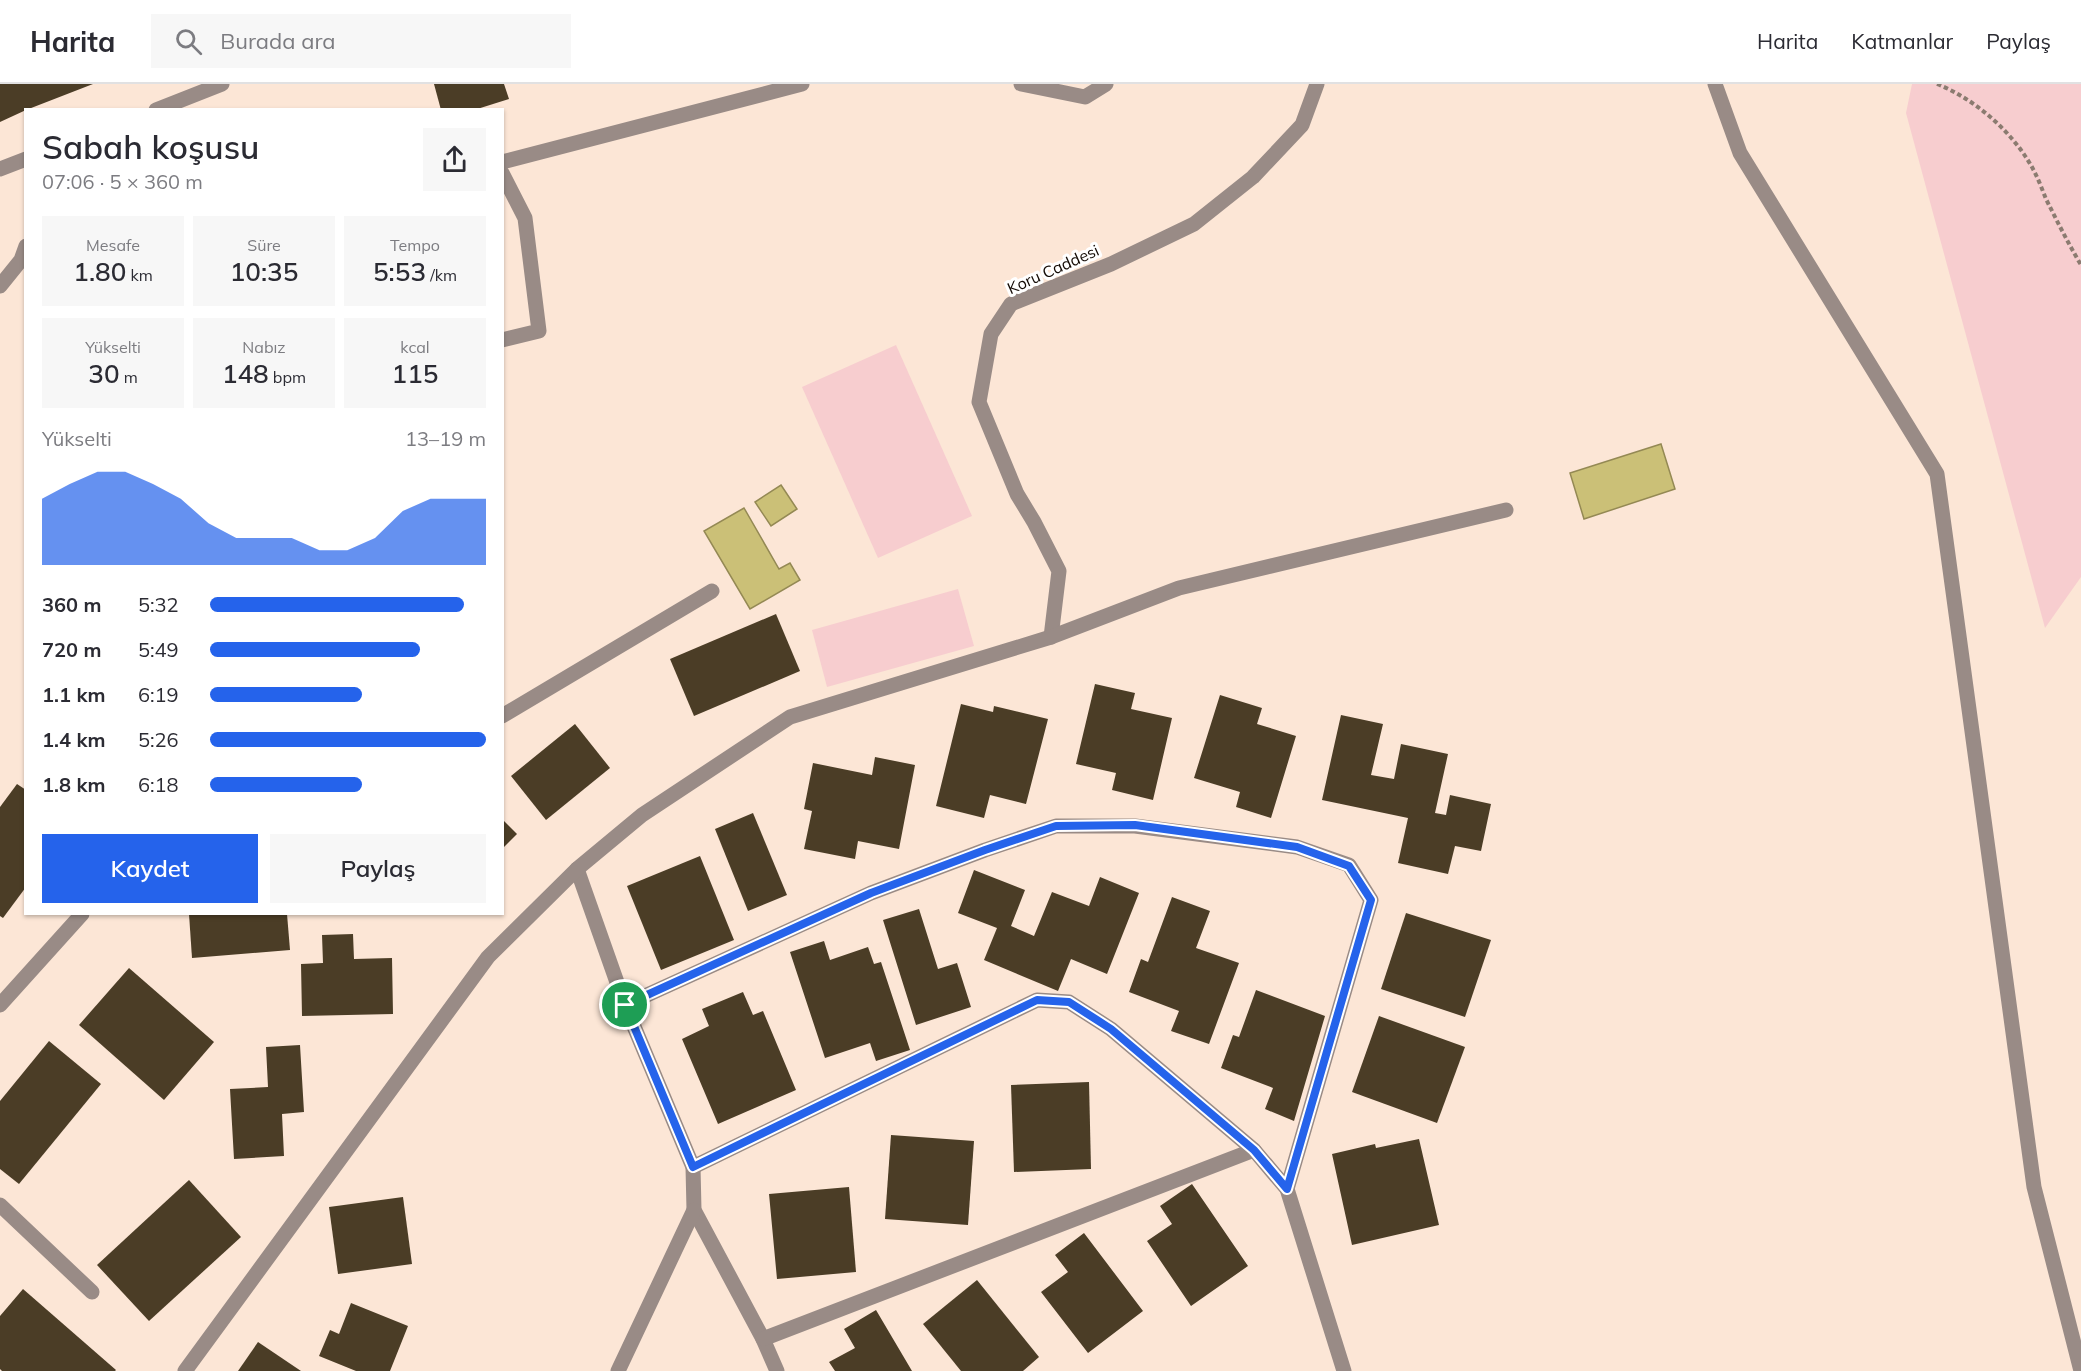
<!DOCTYPE html>
<html lang="tr">
<head>
<meta charset="utf-8">
<style>
  body { margin:0; font-family:Mulish,sans-serif; background:#f7f7f7; color:#2b2b33; height:100vh; display:flex; flex-direction:column; font-size:22px; white-space:nowrap }
  * { box-sizing:border-box; margin:0 }
  p { font-size:20px; color:#7c7c81 }
  .icon { flex:none; width:33px; height:33px; fill:none; stroke:currentColor; stroke-width:2; stroke-linecap:round; stroke-linejoin:round }
  .map { position:relative; flex:1; overflow:hidden }
  .details { position:absolute; left:24px; top:24px; width:480px; height:807px; display:flex; flex-direction:column; background:#fff; border-radius:0px; box-shadow:0 2px 4px #0004 }
  .details>* { flex:none }
  .pin { position:absolute; display:grid; place-items:center; width:51px; height:51px; color:#fff; margin:-26px; border:3px solid #fff; border-radius:50%; box-shadow:0 2px 6px #0007 }
  .round { display:grid; place-items:center; flex:none; width:63px; height:63px; border-radius:0px; background:#f7f7f7 }
  .headline { display:flex; align-items:center; justify-content:space-between; height:102px; padding:0 18px }
  h1 { font-size:33px; font-weight:600; line-height:45px }
  .figures { display:grid; grid-template-columns:repeat(3,1fr); gap:9px; height:102px; padding:6px 18px }
  .figures div { display:grid; align-content:center; border-radius:0px; background:#f7f7f7; text-align:center }
  .figures b { font-size:26px; font-weight:600 }
  .figures small { font-size:16px; font-weight:400 }
  .figures p { font-size:16px }
  .chart { height:168px; padding:12px 18px }
  .chart p { display:flex; justify-content:space-between }
  .chart svg { width:100%; height:108px; margin-top:6px; fill:#2563eb; opacity:.7 }
  .button { display:flex; gap:12px; margin-top:auto; padding:12px 18px }
  .button a { flex:1; height:69px; border-radius:0px; background:#2563eb; color:#fff; font-size:24px; font-weight:600; line-height:69px; text-align:center }
  .button a+a { background:#f7f7f7; color:#2b2b33 }
  ul { padding:0 18px; list-style:none; font-size:20px }
  li { display:grid; grid-template-columns:96px 72px 1fr; align-items:center; height:45px }
  li i { height:15px; border-radius:8px; background:#2563eb }
  header { display:flex; align-items:center; gap:36px; box-sizing:border-box; height:84px; padding:0 30px; background:#fff; border-bottom:2px solid #e1e1e2 }
  header strong { font-size:28px }
  nav { display:flex; gap:33px; margin-inline-start:auto; font-size:21px }
  .search { width:420px; height:54px; background:#f7f7f7; display:flex; align-items:center; gap:15px; box-sizing:border-box; padding:0 21px; border-radius:0px; color:#7c7c81; font-size:22px }
  .map>svg:first-child { display:block }
  .green { fill:#f7cdcf }
  .water { fill:#cbc077; stroke:#948954; stroke-width:1.5 }
  .building { fill:#4b3d26 }
  .lines { fill:none; stroke-linecap:round; stroke-linejoin:round }
  .path { stroke:#8b7b70; stroke-width:4; stroke-dasharray:4.5 3; stroke-linecap:butt }
  .minor { stroke:#998b86; stroke-width:15 }
  .route-casing { stroke:#fff; stroke-width:12 }
  .route { stroke:#2563eb; stroke-width:8 }
  .labels { text-anchor:middle; stroke-width:6; stroke-linejoin:round; paint-order:stroke }
  .street-label { font-size:16px; fill:#130a04; stroke:#fff }
</style>
</head>
<body>
<header>
<strong>Harita</strong>
<div class="search"><svg class="icon" aria-label="search" viewBox="0 0 24 24"><circle cx="10" cy="10" r="6"/><path d="M15 15l6 6"/></svg>Burada ara</div>
<nav><a>Harita</a><a>Katmanlar</a><a>Paylaş</a></nav>
</header>
<div class="map">
<svg width="2081" height="1287" viewBox="0 0 2081 1287">
  <rect width="100%" height="100%" fill="#fce6d6"/>
  <g class="green">
    <polygon points="1912,0 2081,0 2081,493 2045,544 1906,29"/>
    <polygon points="896,261 972,432 878,474 802,303"/>
    <polygon points="958,505 974,562 827,603 812,546"/>
  </g>
  <g class="water">
    <polygon points="1661,360 1675,405 1584,435 1570,389"/>
    <polygon points="781,401 797,425 771,442 755,418"/>
    <polygon points="744,424 779,485 790,479 800,496 750,525 704,447"/>
  </g>
  <g class="building">
    <polygon points="0,0 93,0 26,26 0,38"/>
    <polygon points="434,0 504,0 509,15 474,26 441,26"/>
    <polygon points="776,530 800,587 694,632 670,575"/>
    <polygon points="1095,600 1135,609 1131,625 1172,634 1153,716 1112,706 1116,689 1076,680"/>
    <polygon points="1220,611 1262,624 1257,640 1296,652 1271,734 1236,723 1240,708 1194,694"/>
    <polygon points="961,620 993,628 994,622 1048,635 1026,720 990,711 984,734 936,722"/>
    <polygon points="1341,631 1383,640 1371,691 1394,695 1401,660 1448,670 1435,729 1446,731 1450,711 1491,720 1481,767 1455,762 1448,790 1398,779 1408,734 1322,716"/>
    <polygon points="575,640 610,684 546,736 511,692"/>
    <polygon points="875,673 915,681 899,765 858,757 855,775 804,765 812,727 804,725 813,679 872,691"/>
    <polygon points="17,700 26,706 26,803 3,834 0,832 0,723"/>
    <polygon points="753,729 787,811 748,827 715,745"/>
    <polygon points="502,735 517,750 502,765"/>
    <polygon points="700,772 734,856 661,886 627,802"/>
    <polygon points="974,786 1025,806 1011,842 1034,852 1052,808 1089,822 1100,793 1139,809 1107,890 1071,875 1058,907 984,876 997,844 958,829"/>
    <polygon points="1172,813 1210,827 1196,864 1239,879 1209,960 1171,947 1179,927 1129,908 1141,875 1148,878"/>
    <polygon points="919,825 938,885 957,879 971,923 916,941 883,836"/>
    <polygon points="1406,829 1491,856 1465,933 1381,905"/>
    <polygon points="189,830 287,830 290,866 192,874"/>
    <polygon points="353,850 354,875 392,874 393,930 302,932 301,880 323,879 322,851"/>
    <polygon points="824,857 830,876 868,863 874,880 881,878 910,966 876,977 870,959 825,974 790,868"/>
    <polygon points="129,884 214,958 164,1016 79,941"/>
    <polygon points="1256,906 1325,932 1294,1037 1265,1025 1273,1004 1221,984 1233,951 1239,953"/>
    <polygon points="743,908 753,931 763,927 796,1006 718,1040 682,955 709,942 702,925"/>
    <polygon points="1379,932 1465,963 1437,1039 1352,1008"/>
    <polygon points="49,957 101,1000 19,1100 0,1085 0,1017"/>
    <polygon points="300,961 304,1028 282,1030 284,1072 234,1075 230,1005 268,1003 266,963"/>
    <polygon points="1089,998 1091,1085 1014,1088 1011,1001"/>
    <polygon points="891,1051 974,1057 968,1141 885,1135"/>
    <polygon points="1419,1055 1439,1141 1352,1161 1332,1070 1375,1060 1376,1064"/>
    <polygon points="189,1096 241,1153 149,1237 97,1181"/>
    <polygon points="1192,1100 1248,1182 1191,1222 1147,1157 1172,1140 1160,1122"/>
    <polygon points="849,1103 856,1188 777,1195 769,1110"/>
    <polygon points="403,1113 412,1180 338,1190 329,1123"/>
    <polygon points="1084,1149 1143,1227 1088,1269 1041,1208 1068,1188 1055,1171"/>
    <polygon points="977,1196 1039,1273 1023,1287 961,1287 923,1240"/>
    <polygon points="23,1205 116,1286 115,1287 2,1287 0,1285 0,1232"/>
    <polygon points="351,1219 408,1242 390,1287 356,1287 319,1272 330,1246 339,1250"/>
    <polygon points="876,1226 912,1287 835,1287 829,1278 855,1264 844,1245"/>
    <polygon points="258,1258 301,1287 238,1287"/>
  </g>
  <g class="lines">
    <path class="path" d="M1937,0c38,15 76,48 96,85 5,9 9,20 13,30 11,22 22,44 35,66"/>
    <g class="minor">
      <polyline points="1021,0 1085,13 1106,0"/>
      <polyline points="1715,0 1740,69 1937,390 2034,1103 2081,1287"/>
      <polyline points="156,26 222,0"/>
      <polyline points="502,78 802,0"/>
      <polyline points="0,85 26,75"/>
      <polyline points="502,89 525,134 539,247 502,256"/>
      <polyline points="0,202 21,176 26,162"/>
      <polyline points="1051,553 1059,487 1034,438 1017,410 979,318 991,250 1011,220 1111,180 1194,140 1253,93 1302,41 1317,0"/>
      <polyline points="502,632 712,507"/>
      <polyline points="577,785 625,921 693,1083 694,1126 763,1255 777,1287"/>
      <polyline points="0,921 82,830"/>
      <polyline points="625,921 871,809 985,766 1056,742 1135,742 1297,763 1349,781 1371,816 1287,1105"/>
      <polyline points="693,1083 1037,916 1069,918 1111,945 1254,1066 1287,1105 1344,1287"/>
      <polyline points="0,1121 92,1208"/>
      <polyline points="763,1255 1254,1066"/>
      <polyline points="185,1287 488,873 577,785 642,731 790,633 1051,553 1179,504 1506,426"/>
      <polyline points="618,1287 694,1126"/>
    </g>
  </g>
  <g class="lines">
    <defs>
      <polygon id="route" points="1135,741 1297,763 1349,782 1371,816 1287,1105 1254,1066 1111,945 1069,918 1037,916 693,1083 625,921 871,809 985,766 1056,742"/>
    </defs>
    <use href="#route" class="route-casing"/>
    <use href="#route" class="route"/>
  </g>
  <g class="labels">
    <g class="street-label">
      <text transform="translate(1053 185) rotate(-24)" y="6">Koru Caddesi</text>
    </g>
  </g>
</svg>
<div class="pin" style="left:625px;top:921px;background:#1e9e55"><svg class="icon" aria-label="arrive" viewBox="0 0 24 24"><path d="M6 21V4h12l-3 4 3 4H6"/></svg></div>
<section class="details">
<div class="headline"><div><h1>Sabah koşusu</h1><p>07:06 · 5 × 360 m</p></div><a class="round"><svg class="icon" aria-label="share" viewBox="0 0 24 24"><path d="M12 15V3M7 8l5-5 5 5M5 13v7h14v-7"/></svg></a></div>
<div class="figures">
<div><p>Mesafe</p><b>1.80<small> km</small></b></div>
<div><p>Süre</p><b>10:35</b></div>
<div><p>Tempo</p><b>5:53<small> /km</small></b></div>
</div>
<div class="figures">
<div><p>Yükselti</p><b>30<small> m</small></b></div>
<div><p>Nabız</p><b>148<small> bpm</small></b></div>
<div><p>kcal</p><b>115</b></div>
</div>
<div class="chart"><p><span>Yükselti</span>13–19 m</p>
<svg viewBox="0 0 160 44" preserveAspectRatio="none"><path d="M0 44V17L10 11L20 6L30 6L40 11L50 17L60 27L70 33L80 33L90 33L100 38L110 38L120 33L130 22L140 17L150 17L160 17V44z"/></svg>
</div>
<ul>
<li><b>360 m</b>5:32<i style="width:92%"></i></li>
<li><b>720 m</b>5:49<i style="width:76%"></i></li>
<li><b>1.1 km</b>6:19<i style="width:55%"></i></li>
<li><b>1.4 km</b>5:26<i style="width:100%"></i></li>
<li><b>1.8 km</b>6:18<i style="width:55%"></i></li>
</ul>
<div class="button"><a>Kaydet</a><a>Paylaş</a></div>
</section>
</div>
</body>
</html>
